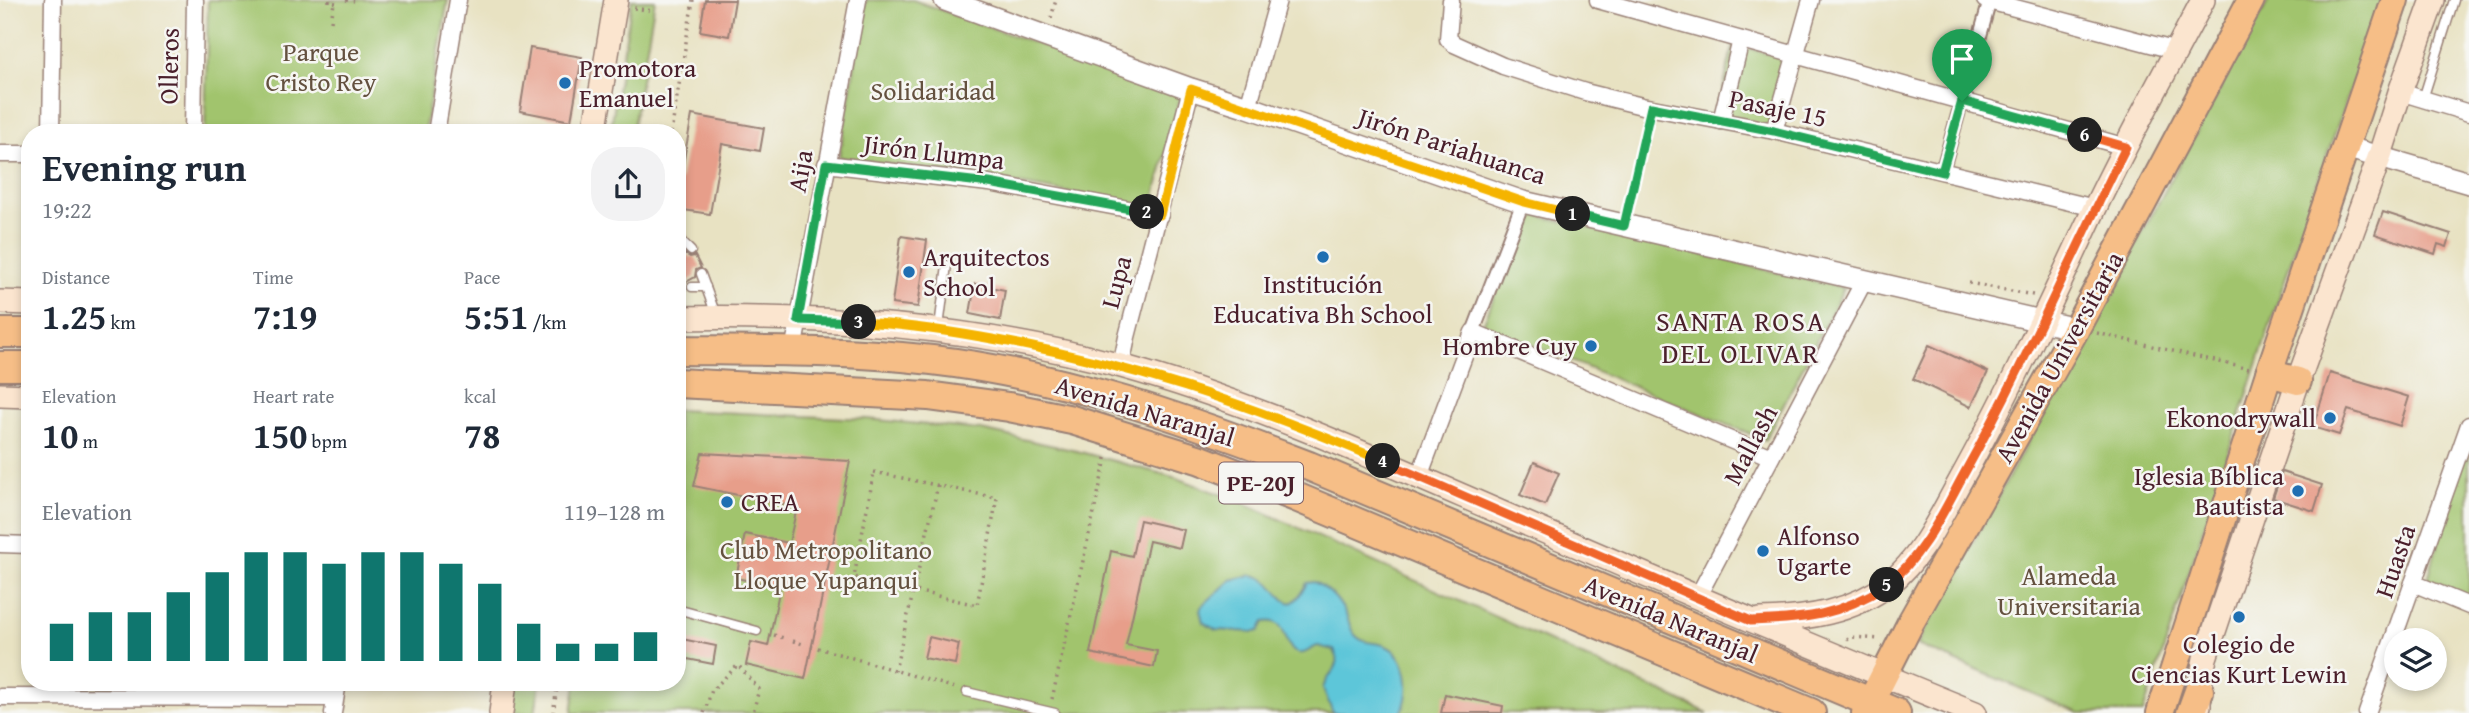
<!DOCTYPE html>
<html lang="en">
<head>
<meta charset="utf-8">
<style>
  body { margin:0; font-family:"Gentium Book Plus",serif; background:#f2f2f3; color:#1f2937; height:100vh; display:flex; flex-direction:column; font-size:26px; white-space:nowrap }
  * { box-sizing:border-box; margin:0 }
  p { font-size:23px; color:#747a83 }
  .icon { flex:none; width:38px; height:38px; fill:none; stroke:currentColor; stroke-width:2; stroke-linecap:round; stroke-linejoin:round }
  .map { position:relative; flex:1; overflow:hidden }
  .panel { position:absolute; left:21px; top:124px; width:665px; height:567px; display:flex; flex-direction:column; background:#fff; border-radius:28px; box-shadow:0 4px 10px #0003 }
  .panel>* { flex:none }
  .tools { position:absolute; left:2384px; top:628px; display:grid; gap:14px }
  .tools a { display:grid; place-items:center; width:63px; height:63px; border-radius:50%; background:#fff; box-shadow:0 4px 10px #0003; font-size:35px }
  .pin { position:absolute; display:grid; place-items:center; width:60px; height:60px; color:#fff; margin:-72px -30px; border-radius:50% 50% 50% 0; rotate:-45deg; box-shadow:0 0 7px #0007 }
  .pin .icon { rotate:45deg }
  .km { position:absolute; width:35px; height:35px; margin:-18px; border-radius:50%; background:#222; color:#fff; font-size:19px; line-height:35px; text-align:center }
  .round { display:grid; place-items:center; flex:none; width:74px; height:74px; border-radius:28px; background:#f2f2f3 }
  .headline { display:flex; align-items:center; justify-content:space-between; height:119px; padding:0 21px }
  h1 { font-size:38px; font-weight:700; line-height:52px }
  .stats { display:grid; grid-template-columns:repeat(3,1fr); gap:10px; height:119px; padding:7px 21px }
  .stats div { display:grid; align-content:center }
  .stats b { font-size:35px; font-weight:700 }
  .stats small { font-size:19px; font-weight:400 }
  .stats p { font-size:19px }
  .chart { height:196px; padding:14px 21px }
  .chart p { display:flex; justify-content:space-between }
  .chart svg { width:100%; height:126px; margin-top:7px; stroke:#0f766e; stroke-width:6 }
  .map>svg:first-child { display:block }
  .green { fill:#a1c46d; stroke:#76724c; stroke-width:2 }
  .water { fill:#5dc6d9; stroke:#547282; stroke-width:2 }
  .building { fill:#e79e8a }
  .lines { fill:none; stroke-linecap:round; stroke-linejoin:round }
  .service-casing { stroke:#998076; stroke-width:11 }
  .pedestrian-casing { stroke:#998076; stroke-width:16 }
  .minor-casing { stroke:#998076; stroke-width:19 }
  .tertiary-casing { stroke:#998076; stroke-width:24 }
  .secondary-casing { stroke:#998076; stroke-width:26 }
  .primary-casing { stroke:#998076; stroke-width:30 }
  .trunk-casing { stroke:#998076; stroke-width:32 }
  .path { stroke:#998076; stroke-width:3.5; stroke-dasharray:2 5; stroke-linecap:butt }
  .service { stroke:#fff; stroke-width:8 }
  .pedestrian { stroke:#fff; stroke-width:12 }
  .minor { stroke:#fff; stroke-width:16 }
  .tertiary { stroke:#fff; stroke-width:21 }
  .secondary { stroke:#fbe5cf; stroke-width:23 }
  .primary { stroke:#f6be87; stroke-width:26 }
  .trunk { stroke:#f6be87; stroke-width:28 }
  .split-1-casing { stroke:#fff; stroke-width:14 }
  .split-2-casing { stroke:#fff; stroke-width:14 }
  .split-3-casing { stroke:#fff; stroke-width:14 }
  .split-4-casing { stroke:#fff; stroke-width:14 }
  .split-5-casing { stroke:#fff; stroke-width:14 }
  .split-6-casing { stroke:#fff; stroke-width:14 }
  .split-7-casing { stroke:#fff; stroke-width:14 }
  .split-1 { stroke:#22a559; stroke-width:9 }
  .split-2 { stroke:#f5b400; stroke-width:9 }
  .split-3 { stroke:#22a559; stroke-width:9 }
  .split-4 { stroke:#f5b400; stroke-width:9 }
  .split-5 { stroke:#f0652b; stroke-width:9 }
  .split-6 { stroke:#f0652b; stroke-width:9 }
  .split-7 { stroke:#22a559; stroke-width:9 }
  .poi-dot { fill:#1f6fb2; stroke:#f6f6f2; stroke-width:2.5 }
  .labels { text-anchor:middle; stroke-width:5; stroke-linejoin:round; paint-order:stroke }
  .shield { fill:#f6f6f2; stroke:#7e6067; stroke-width:2 }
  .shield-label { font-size:24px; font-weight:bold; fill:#4a1f2b }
  .park-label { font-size:26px; fill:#64513f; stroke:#f6f6f2 }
  .street-label { font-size:26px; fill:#4a1f2b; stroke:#f6f6f2 }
  .poi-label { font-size:26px; fill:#4a1f2b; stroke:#f6f6f2; text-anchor:start }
  .neighbourhood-label { font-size:28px; letter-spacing:2px; fill:#4a1f2b; stroke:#f6f6f2 }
</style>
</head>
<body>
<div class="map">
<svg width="2469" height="713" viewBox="0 0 2469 713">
  <rect width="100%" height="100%" fill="#f6f6f2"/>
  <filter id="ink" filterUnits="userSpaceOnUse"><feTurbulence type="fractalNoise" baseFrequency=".0143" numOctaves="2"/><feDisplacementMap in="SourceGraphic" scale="14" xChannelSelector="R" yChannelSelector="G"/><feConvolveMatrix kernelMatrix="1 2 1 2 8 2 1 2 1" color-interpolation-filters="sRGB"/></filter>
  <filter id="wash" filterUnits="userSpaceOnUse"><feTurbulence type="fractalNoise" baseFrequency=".00686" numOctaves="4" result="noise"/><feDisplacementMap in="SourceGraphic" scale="28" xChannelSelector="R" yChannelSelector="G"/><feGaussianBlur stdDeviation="1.57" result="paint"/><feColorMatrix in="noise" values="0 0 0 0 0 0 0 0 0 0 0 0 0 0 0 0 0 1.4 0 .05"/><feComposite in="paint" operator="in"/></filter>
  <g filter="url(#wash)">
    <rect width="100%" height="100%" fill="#e8e2c2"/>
    <g class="green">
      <polygon points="208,0 448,0 424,133 205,133"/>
      <polygon points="632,0 655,0 632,133 610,133"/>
      <polygon points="866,0 913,0 1181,95 1152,207 995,180 839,157"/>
      <polygon points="2269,0 2382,0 2308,209 2143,713 2079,713 1917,645"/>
      <polygon points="1733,44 1787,59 1770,127 1717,117"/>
      <polygon points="1527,213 1844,288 1765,440 1483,325"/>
      <polygon points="677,410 867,419 981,430 1077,451 1177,478 1246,504 1708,713 572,713 576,683 677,682"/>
      <polygon points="2465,440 2469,442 2469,597 2428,579"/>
      <polygon points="514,683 540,683 535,713 509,713"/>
    </g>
    <path class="water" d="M1251,575c6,1 11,2 16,6 7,4 17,25 26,21 5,-2 11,-14 14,-19l7,-1c15,7 26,19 33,35 3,7 3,13 9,19 9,9 19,5 30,10 23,10 26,48 15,67h-68l-10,-25c5,-15 21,-21 11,-38l-16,-4c-5,1 -10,6 -15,7 -22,4 -11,-37 -39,-31l-5,9 -4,1 -39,-2 -13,-8 -3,-12 2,-4 29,-26z"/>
    <g id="blocks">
      <g class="building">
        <polygon points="705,0 735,0 729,36 700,31"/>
        <polygon points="530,48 582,57 571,121 520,111"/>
        <polygon points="692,115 764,128 760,151 722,144 710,214 677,209 677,181 680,181"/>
        <polygon points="2383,212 2451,234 2447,247 2438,244 2435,254 2375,234"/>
        <polygon points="901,236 927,240 918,307 892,304"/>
        <polygon points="685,254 690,257 695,256 701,268 696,270 695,277 677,287 677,259"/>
        <polygon points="975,284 1005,290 1000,320 970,314"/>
        <polygon points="1929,345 1988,372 1971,407 1913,379"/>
        <polygon points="2330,373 2409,397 2400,426 2348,410 2339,435 2313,427"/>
        <polygon points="702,453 850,461 805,679 746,665 751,642 768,646 780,587 736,578 745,534 789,543 797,507 694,486"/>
        <polygon points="1534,462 1559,473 1545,505 1520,495"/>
        <polygon points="2282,472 2322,485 2314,511 2273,498"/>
        <polygon points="1140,520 1184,530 1180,548 1149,541 1126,645 1157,651 1154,667 1090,653 1111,551 1132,556"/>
        <polygon points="929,637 959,644 955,664 924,658"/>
        <polygon points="677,638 716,646 713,664 677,657"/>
        <polygon points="1445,694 1503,706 1502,713 1441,713"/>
      </g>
    </g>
  </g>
  <g filter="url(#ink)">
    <use href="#blocks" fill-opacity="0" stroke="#998076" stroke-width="2"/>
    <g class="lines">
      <defs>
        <g id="service">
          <polyline points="2423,99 2454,0"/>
          <polyline points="677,237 691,251"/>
          <polyline points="701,274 716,315"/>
          <polyline points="692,287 706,287"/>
          <polyline points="939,327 947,265"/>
          <polyline points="677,609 757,631"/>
          <polyline points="967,692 1055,713"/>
        </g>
        <g id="pedestrian">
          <polyline points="1942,172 1990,0"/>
          <polyline points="1473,332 1523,202"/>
        </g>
        <g id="minor">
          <polyline points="1451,0 1448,39 1454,44 1503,66 1585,92 1642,106 1774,131 2095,208"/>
          <polyline points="1598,0 2126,147"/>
          <polyline points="1985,0 2177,51"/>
          <polyline points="2400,92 2469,113"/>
          <polyline points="1248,107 1278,0"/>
          <polyline points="1721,121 1741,40"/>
          <polyline points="1774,131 1811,0"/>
          <polyline points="51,133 53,0"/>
          <polyline points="193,133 195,0"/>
          <polyline points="436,133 458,0"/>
          <polyline points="0,154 30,154"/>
          <polyline points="826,164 989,183 1160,215"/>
          <polyline points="793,351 858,0"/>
          <polyline points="1121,366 1127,337 1191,89"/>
          <polyline points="1419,477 1473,332 1771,457"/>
          <polyline points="0,544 30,545"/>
          <polyline points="2413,583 2469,606"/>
          <polyline points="1697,598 1865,279"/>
          <polyline points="0,697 335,698"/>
          <polyline points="333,713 338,682"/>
          <polyline points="2367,713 2469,425"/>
        </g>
        <g id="tertiary">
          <polyline points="945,0 1191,89 1248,107 1523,202 2076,329"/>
          <polyline points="2345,147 2469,183"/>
        </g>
        <g id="secondary">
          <polyline points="594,133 616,0"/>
          <polyline points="0,302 30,303"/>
          <path d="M677,318c149,-3 300,9 444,48 137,38 267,98 397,154 152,66 304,131 457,193"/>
          <polyline points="0,395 30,396"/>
          <path d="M1760,620c46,-1 92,-7 130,-37 32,-26 49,-64 69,-100 49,-88 91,-179 134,-271 34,-72 73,-141 110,-212"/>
          <polyline points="2199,706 2199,691 2205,658 2298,381 2379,158 2400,92 2433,0"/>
          <polyline points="501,713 505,682"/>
        </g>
        <g id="primary">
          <polyline points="2269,373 2298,381"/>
          <polyline points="1865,713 1912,620 2076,329 2251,0"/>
          <polyline points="2160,713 2269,373 2395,0"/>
        </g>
        <g id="trunk">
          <polyline points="0,333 30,333"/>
          <path d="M677,350c85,1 170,0 255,10 131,15 255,59 377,106l587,247"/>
          <polyline points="0,366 30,366"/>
          <polyline points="677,383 928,396 1009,407 1072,420 1201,460 1296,497 1811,713"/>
          <polyline points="2191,713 2199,691"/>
        </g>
      </defs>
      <use href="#service" class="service-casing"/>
      <use href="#pedestrian" class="pedestrian-casing"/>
      <use href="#minor" class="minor-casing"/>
      <use href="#tertiary" class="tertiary-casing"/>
      <use href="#secondary" class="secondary-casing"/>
      <use href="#primary" class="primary-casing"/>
      <use href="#trunk" class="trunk-casing"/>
      <g class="path">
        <polyline points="329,0 329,2 337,3 338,0"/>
        <polyline points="346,0 354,1"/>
        <polyline points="634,8 653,11"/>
        <polyline points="1051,18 1056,0"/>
        <polyline points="331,21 334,3"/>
        <polyline points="671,133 693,0"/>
        <polyline points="1628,208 1648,123"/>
        <polyline points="1969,283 2033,295"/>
        <polyline points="2097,333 2249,369"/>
        <polygon points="874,472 997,498 977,605 854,577"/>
        <polyline points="774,635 787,639"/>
        <polyline points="1847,640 1852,637 1880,639"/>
        <polyline points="793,641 806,645"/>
        <polyline points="811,646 956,688"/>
        <polyline points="895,671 938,485"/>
        <polyline points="1052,699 1107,454"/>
        <polyline points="553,713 558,682"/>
        <polyline points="704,713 712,690 738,665 759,689 753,713"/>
      </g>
      <use href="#service" class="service"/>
      <use href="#pedestrian" class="pedestrian"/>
      <use href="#minor" class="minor"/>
      <use href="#tertiary" class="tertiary"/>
      <use href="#secondary" class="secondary"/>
      <use href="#primary" class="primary"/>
      <use href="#trunk" class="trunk"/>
    </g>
  </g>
  <g class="lines" filter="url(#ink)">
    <defs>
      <polyline id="split-1" points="1573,214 1624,226 1651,107 1774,131 1942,172 1962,101"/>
      <polyline id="split-2" points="1147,212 1160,215 1191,89 1524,202 1573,214"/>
      <polyline id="split-3" points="859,322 798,320 826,164 989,183 1147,212"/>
      <path id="split-4" d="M859,322c41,2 82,8 122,15 141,24 271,68 402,124"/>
      <path id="split-5" d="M1383,461l368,160c55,-2 88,-5 136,-36"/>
      <path id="split-6" d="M1887,585c37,-30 56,-73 78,-113 59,-106 107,-217 161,-325l-41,-12"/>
      <polyline id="split-7" points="1962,101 2085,135"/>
    </defs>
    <use href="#split-1" class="split-1-casing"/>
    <use href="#split-2" class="split-2-casing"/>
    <use href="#split-3" class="split-3-casing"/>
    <use href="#split-4" class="split-4-casing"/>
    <use href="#split-5" class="split-5-casing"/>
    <use href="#split-6" class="split-6-casing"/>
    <use href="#split-7" class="split-7-casing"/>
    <use href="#split-1" class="split-1"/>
    <use href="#split-2" class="split-2"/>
    <use href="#split-3" class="split-3"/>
    <use href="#split-4" class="split-4"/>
    <use href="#split-5" class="split-5"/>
    <use href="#split-6" class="split-6"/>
    <use href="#split-7" class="split-7"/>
  </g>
  <g class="poi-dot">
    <circle cx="565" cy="83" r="7"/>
    <circle cx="1323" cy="257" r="7"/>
    <circle cx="909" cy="272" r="7"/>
    <circle cx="1591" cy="346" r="7"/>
    <circle cx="2330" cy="418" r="7"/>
    <circle cx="2298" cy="491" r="7"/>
    <circle cx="727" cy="502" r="7"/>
    <circle cx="1763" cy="551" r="7"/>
    <circle cx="2239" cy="617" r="7"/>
  </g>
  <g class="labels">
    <rect class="shield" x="1219" y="462.5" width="84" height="41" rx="5"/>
    <g class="shield-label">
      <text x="1261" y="491">PE-20J</text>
    </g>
    <g class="park-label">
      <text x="321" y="61">Parque<tspan x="321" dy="30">Cristo Rey</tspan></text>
      <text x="933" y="100">Solidaridad</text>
      <text x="826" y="559">Club Metropolitano<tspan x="826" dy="30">Lloque Yupanqui</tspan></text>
      <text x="2069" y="585">Alameda<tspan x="2069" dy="30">Universitaria</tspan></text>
    </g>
    <g class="street-label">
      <text transform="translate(169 66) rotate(-89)" y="9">Olleros</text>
      <text transform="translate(1778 108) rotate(12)" y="9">Pasaje 15</text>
      <text transform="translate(1452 146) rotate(18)" y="9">Jirón Pariahuanca</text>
      <text transform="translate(934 152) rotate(7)" y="9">Jirón Llumpa</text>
      <text transform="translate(800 171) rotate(-80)" y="9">Aija</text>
      <text transform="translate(1116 282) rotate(-75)" y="9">Lupa</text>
      <text transform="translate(2059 357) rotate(-61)" y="9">Avenida Universitaria</text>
      <text transform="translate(1145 411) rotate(17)" y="9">Avenida Naranjal</text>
      <text transform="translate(1750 445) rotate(-62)" y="9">Mallash</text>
      <text transform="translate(2395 561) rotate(-71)" y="9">Huasta</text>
      <text transform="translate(1671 619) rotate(23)" y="9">Avenida Naranjal</text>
    </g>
    <g class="poi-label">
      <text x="579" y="77">Promotora<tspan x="579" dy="30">Emanuel</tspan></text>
      <text x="923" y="266">Arquitectos<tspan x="923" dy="30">School</tspan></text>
      <text x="1323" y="293" text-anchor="middle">Institución<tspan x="1323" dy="30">Educativa Bh School</tspan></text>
      <text x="1577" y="355" text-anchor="end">Hombre Cuy</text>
      <text x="2316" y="427" text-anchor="end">Ekonodrywall</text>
      <text x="2284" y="485" text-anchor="end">Iglesia Bíblica<tspan x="2284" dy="30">Bautista</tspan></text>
      <text x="741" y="511">CREA</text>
      <text x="1777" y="545">Alfonso<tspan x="1777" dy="30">Ugarte</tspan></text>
      <text x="2239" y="653" text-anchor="middle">Colegio de<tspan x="2239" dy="30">Ciencias Kurt Lewin</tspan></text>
    </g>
    <g class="neighbourhood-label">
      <text x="1741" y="331">SANTA ROSA<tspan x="1741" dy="32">DEL OLIVAR</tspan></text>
    </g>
  </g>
</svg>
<div class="tools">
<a><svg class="icon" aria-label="layers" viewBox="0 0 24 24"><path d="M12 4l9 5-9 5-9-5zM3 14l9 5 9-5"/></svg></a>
</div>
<div class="pin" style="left:1962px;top:101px;background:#1e9e55"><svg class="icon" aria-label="arrive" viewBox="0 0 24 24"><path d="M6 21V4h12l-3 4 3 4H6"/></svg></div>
<b class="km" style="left:1573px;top:214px">1</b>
<b class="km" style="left:1147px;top:212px">2</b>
<b class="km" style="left:859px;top:322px">3</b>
<b class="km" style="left:1383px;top:461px">4</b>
<b class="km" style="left:1887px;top:585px">5</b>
<b class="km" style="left:2085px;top:135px">6</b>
<section class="panel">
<div class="headline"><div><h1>Evening run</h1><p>19:22</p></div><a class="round"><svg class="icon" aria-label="share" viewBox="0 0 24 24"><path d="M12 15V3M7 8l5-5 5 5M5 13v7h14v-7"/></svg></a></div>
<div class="stats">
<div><p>Distance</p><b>1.25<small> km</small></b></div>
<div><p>Time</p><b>7:19</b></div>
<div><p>Pace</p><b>5:51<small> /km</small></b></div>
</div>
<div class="stats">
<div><p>Elevation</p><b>10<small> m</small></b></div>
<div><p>Heart rate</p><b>150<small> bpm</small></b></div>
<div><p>kcal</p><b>78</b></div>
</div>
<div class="chart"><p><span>Elevation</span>119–128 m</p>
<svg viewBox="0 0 160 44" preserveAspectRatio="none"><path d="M5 44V31M15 44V27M25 44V27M35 44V20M45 44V13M55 44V6M65 44V6M75 44V10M85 44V6M95 44V6M105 44V10M115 44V17M125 44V31M135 44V38M145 44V38M155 44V34"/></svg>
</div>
</section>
</div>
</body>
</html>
